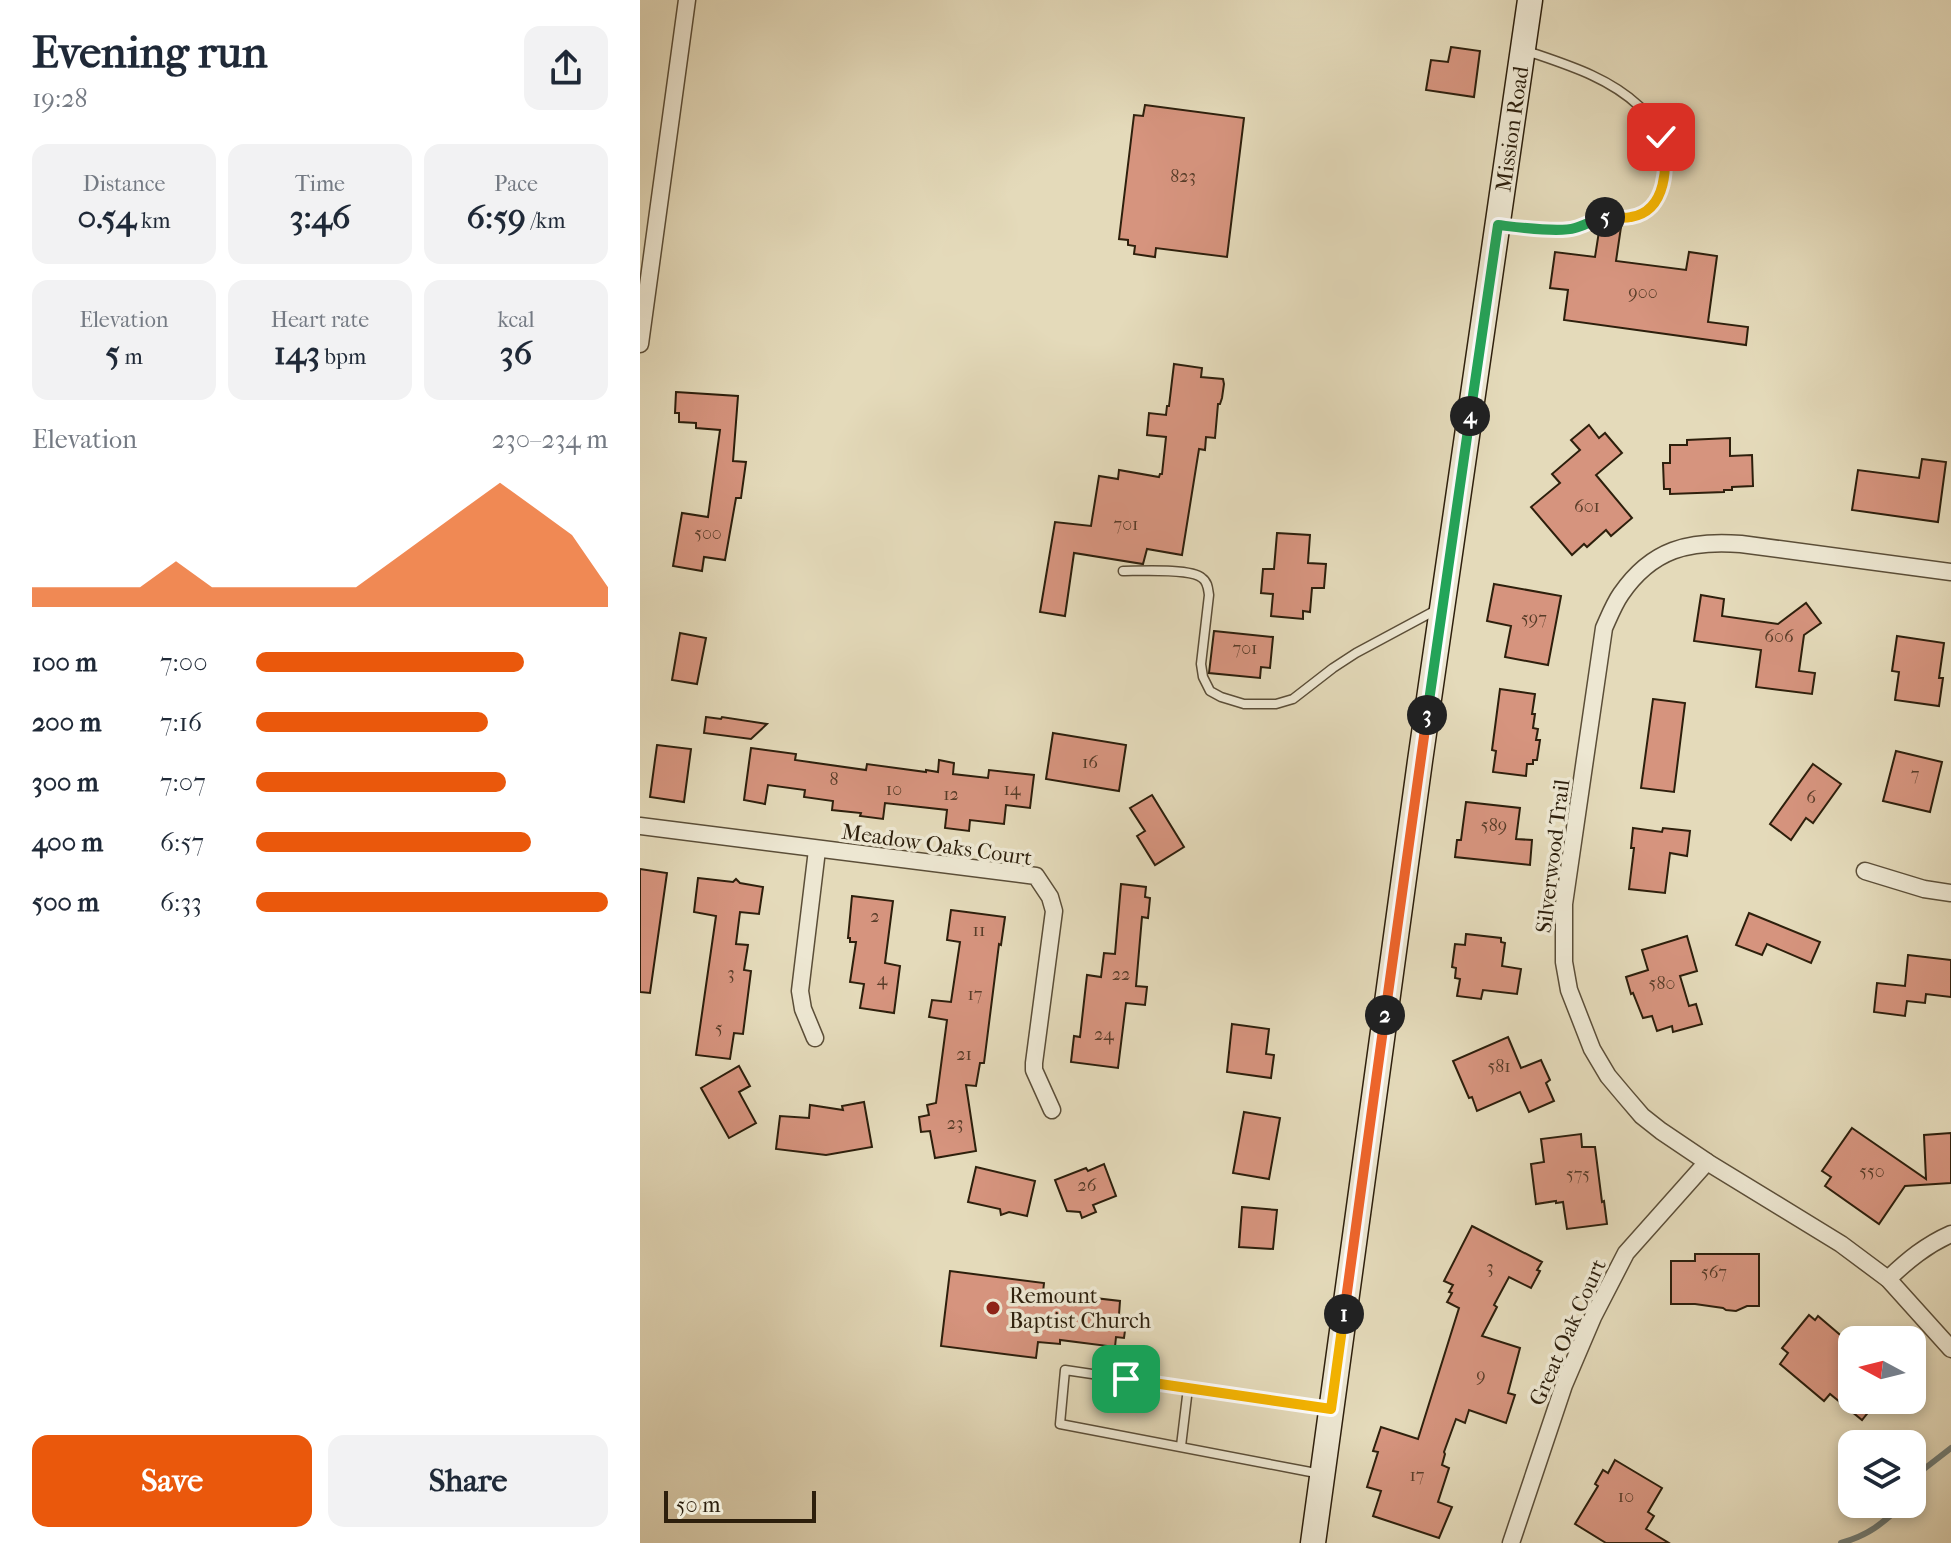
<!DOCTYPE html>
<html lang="en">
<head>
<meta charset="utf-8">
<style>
  body { margin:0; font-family:"IM FELL French Canon",serif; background:#f2f2f3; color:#1f2937; height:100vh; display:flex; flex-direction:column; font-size:30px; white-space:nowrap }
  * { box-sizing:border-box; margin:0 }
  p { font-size:26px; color:#747a83 }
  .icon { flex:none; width:44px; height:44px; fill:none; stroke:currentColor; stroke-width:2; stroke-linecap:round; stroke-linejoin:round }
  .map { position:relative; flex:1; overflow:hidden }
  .panel { display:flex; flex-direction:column; background:#fff; width:640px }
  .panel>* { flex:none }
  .needle { width:52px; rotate:277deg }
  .buttons { position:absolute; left:1198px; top:1326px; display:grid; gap:16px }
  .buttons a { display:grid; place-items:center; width:88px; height:88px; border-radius:16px; background:#fff; box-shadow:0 4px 12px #0003; font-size:40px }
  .scale { position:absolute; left:24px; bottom:20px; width:152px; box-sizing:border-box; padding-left:8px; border:4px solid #2d1f0c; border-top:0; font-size:22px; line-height:28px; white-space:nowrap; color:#2d1f0c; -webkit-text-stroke:6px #ede7d2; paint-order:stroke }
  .pin { position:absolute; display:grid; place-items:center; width:68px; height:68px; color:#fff; margin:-34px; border-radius:16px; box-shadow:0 4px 12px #0006 }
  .km { position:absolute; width:40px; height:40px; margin:-20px; border-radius:50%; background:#222; color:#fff; font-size:22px; line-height:40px; text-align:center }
  .round { display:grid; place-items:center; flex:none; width:84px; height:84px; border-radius:16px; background:#f2f2f3 }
  .overview { display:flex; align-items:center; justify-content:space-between; height:136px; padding:0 32px }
  h1 { font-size:44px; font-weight:700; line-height:60px }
  .figures { display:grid; grid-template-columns:repeat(3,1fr); gap:12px; height:136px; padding:8px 32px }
  .figures div { display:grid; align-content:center; border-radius:16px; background:#f2f2f3; text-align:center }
  .figures b { font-size:34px; font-weight:700 }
  .figures small { font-size:22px; font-weight:400 }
  .figures p { font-size:22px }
  .chart { height:224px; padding:16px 32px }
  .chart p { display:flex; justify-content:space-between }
  .chart svg { width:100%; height:144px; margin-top:8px; fill:#ea580c; opacity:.7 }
  .button { display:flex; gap:16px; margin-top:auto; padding:16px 32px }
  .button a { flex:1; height:92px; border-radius:16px; background:#ea580c; color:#fff; font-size:32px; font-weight:700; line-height:92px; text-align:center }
  .button a+a { background:#f2f2f3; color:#1f2937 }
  ul { padding:0 32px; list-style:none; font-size:26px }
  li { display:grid; grid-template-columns:128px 96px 1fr; align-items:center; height:60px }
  li i { height:20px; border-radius:10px; background:#ea580c }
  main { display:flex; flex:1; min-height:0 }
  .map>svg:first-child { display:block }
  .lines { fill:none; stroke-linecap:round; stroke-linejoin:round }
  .stream { stroke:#6f7b75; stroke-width:6 }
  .building { fill:#d6947e; stroke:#2d1f0c; stroke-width:2 }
  .lane-casing { stroke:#5b4e38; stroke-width:11 }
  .street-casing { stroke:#5b4e38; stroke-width:19 }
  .secondary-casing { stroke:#2d1f0c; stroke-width:27 }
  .lane { stroke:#ede7d2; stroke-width:8 }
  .street { stroke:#ede7d2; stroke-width:16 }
  .secondary { stroke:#ede7d2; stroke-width:24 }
  .split-1-casing { stroke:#fff; stroke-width:16 }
  .split-2-casing { stroke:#fff; stroke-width:16 }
  .split-3-casing { stroke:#fff; stroke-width:16 }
  .split-4-casing { stroke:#fff; stroke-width:16 }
  .split-5-casing { stroke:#fff; stroke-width:16 }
  .split-6-casing { stroke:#fff; stroke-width:16 }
  .split-1 { stroke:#f5b400; stroke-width:10 }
  .split-2 { stroke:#f0652b; stroke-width:10 }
  .split-3 { stroke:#f0652b; stroke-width:10 }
  .split-4 { stroke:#22a559; stroke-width:10 }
  .split-5 { stroke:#22a559; stroke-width:10 }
  .split-6 { stroke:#f5b400; stroke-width:10 }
  .poi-dot { fill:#8f2418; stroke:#ede7d2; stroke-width:3 }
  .labels { text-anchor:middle; stroke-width:7; stroke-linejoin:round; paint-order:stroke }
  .number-label { font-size:18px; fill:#573c28 }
  .street-label { font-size:22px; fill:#2d1f0c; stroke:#ede7d2 }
  .poi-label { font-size:22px; fill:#2d1f0c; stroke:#ede7d2; text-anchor:start }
</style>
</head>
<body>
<main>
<section class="panel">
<div class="overview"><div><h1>Evening run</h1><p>19:28</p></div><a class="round"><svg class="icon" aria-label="share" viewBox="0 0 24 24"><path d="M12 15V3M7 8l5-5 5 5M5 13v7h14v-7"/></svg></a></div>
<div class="figures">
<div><p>Distance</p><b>0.54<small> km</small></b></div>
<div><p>Time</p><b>3:46</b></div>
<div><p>Pace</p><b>6:59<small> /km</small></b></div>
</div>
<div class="figures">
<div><p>Elevation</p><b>5<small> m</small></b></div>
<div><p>Heart rate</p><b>143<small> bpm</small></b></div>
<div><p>kcal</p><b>36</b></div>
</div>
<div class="chart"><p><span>Elevation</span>230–234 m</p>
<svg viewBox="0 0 160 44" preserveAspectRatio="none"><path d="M0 44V38L10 38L20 38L30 38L40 30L50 38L60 38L70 38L80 38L90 38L100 30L110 22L120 14L130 6L140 14L150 22L160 38V44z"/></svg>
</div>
<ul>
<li><b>100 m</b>7:00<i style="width:76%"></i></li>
<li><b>200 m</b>7:16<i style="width:66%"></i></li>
<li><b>300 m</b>7:07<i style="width:71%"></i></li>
<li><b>400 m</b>6:57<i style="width:78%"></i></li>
<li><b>500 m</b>6:33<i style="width:100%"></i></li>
</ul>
<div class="button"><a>Save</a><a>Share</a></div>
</section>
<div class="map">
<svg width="1311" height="1543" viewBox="0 0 1311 1543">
  <rect width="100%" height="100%" fill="#e4daba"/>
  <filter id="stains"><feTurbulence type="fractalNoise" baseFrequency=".0025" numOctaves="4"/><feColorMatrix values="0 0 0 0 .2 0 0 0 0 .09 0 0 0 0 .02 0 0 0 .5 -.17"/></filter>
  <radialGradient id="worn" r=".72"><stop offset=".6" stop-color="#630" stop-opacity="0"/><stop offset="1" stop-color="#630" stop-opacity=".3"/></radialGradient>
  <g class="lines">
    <g class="stream">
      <polyline points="1272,1489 1284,1469 1311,1448"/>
      <path d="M1201,1543c28,-8 41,-19 62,-39"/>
    </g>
  </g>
  <g class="building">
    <polygon points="811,47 840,51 834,97 786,90 791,60 808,62"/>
    <polygon points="505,105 604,118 587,257 516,248 515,257 494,254 495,246 488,245 488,240 479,239 494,115 503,116"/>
    <polygon points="962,224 981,227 976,261 1046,270 1049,252 1077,256 1068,322 1108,327 1106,345 924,320 928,290 910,288 915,252 955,257 960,225"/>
    <polygon points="534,364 562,368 561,377 583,379 584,384 582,398 580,404 578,404 575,438 566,437 565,450 559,449 542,555 507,549 503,564 434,553 425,616 400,612 415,522 451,526 459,476 478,479 479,470 519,477 520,474 522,474 526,437 507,435 509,413 526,415 527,406 529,406"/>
    <polygon points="36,392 98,396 93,461 106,462 101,498 96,498 85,560 64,557 62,571 33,566 42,513 68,517 80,430 56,428 56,423 39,422 39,413 35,413"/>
    <polygon points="949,425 959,438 965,433 982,453 956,475 992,518 971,536 966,530 947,547 944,544 932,555 891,507 920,483 912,474 940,450 931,440"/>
    <polygon points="1090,438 1090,456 1112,455 1113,486 1092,487 1092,490 1084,490 1084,492 1030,494 1030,489 1024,489 1023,463 1030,463 1030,445 1047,445 1047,440"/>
    <polygon points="1282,459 1306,462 1298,522 1212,510 1218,470 1279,478"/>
    <polygon points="637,533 670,535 668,563 686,564 684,588 672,588 670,612 663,611 663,619 631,616 633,594 621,593 623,569 634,569"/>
    <polygon points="854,584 921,596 908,665 865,657 871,626 847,621"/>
    <polygon points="1061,595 1084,599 1082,616 1138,624 1166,603 1181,623 1164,635 1159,671 1175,673 1172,694 1116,687 1121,650 1054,641"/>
    <polygon points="574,631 633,637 630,668 621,667 620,678 569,673"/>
    <polygon points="40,633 66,638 57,684 32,680"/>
    <polygon points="1257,636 1304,643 1299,678 1303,678 1299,706 1255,700 1259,672 1252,671"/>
    <polygon points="860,689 895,694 892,714 895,714 893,728 898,729 896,740 900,740 897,760 893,760 893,764 887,764 886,776 853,772 856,751 852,750"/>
    <polygon points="1013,699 1045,703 1034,792 1001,788"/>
    <polygon points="66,717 81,719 82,717 127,724 111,739 64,733"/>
    <polygon points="413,733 486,745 479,791 406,779"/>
    <polygon points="17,745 51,749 44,802 10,797"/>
    <polygon points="111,748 156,754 155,760 226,770 227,764 286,772 286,770 298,772 299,760 314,763 313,774 348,778 349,770 394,775 390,808 366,805 364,824 330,820 329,831 305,828 307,810 245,803 243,819 220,816 221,813 192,810 193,801 164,797 165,790 128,785 125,804 104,800"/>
    <polygon points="1256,751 1302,762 1290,812 1243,801"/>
    <polygon points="1173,764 1201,784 1173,823 1166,818 1151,840 1130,824"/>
    <polygon points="512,795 544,847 515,865 497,836 505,831 490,808"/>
    <polygon points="826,802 880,808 876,839 892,840 890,865 815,857 817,840 821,840"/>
    <polygon points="993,828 1022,832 1023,828 1050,831 1047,856 1030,853 1025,893 989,889 994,848 991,848"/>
    <polygon points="0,869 27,873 10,993 0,992"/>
    <polygon points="58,878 93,882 96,879 100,883 123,887 119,914 100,912 96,944 108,945 104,970 111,971 103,1034 94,1033 90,1059 56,1055 76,916 54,912"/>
    <polygon points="481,884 506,887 505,897 510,898 508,918 502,917 496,986 507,987 505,1005 486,1003 478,1068 431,1062 434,1036 440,1037 447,975 461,977 464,953 475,954"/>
    <polygon points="212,896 253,901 245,963 260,966 254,1013 220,1008 224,984 210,982 216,942 210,942 210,938 208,938"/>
    <polygon points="311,910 365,917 361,945 359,944 344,1063 340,1063 336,1086 326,1085 336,1151 295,1158 290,1131 281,1132 279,1117 289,1115 287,1105 296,1103 307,1020 289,1017 292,1000 311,1002 320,942 307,940"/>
    <polygon points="1109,913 1180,942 1171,963 1127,944 1122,955 1096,945"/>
    <polygon points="826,934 861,938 861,942 865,943 862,966 881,969 877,994 843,990 841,999 817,996 820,979 815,978 816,968 812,967 815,944 825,945"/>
    <polygon points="1047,936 1057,971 1040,976 1049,1006 1056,1004 1062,1024 1033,1032 1032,1026 1017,1031 1012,1016 1003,1018 993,993 991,994 986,977 1008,970 1002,950"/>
    <polygon points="1268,955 1311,960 1311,997 1286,994 1285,1003 1267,1001 1265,1016 1234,1012 1237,983 1265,986"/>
    <polygon points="592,1024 629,1029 626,1054 634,1055 631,1078 587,1072"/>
    <polygon points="868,1037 881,1068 901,1060 910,1080 906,1083 914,1101 889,1112 880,1092 837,1111 832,1097 829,1098 813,1061"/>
    <polygon points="99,1066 110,1086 99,1092 116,1123 89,1138 61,1088"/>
    <polygon points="224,1102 232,1147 186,1155 136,1149 140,1116 169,1118 170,1105 203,1110 202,1106"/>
    <polygon points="604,1112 640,1118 629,1179 593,1173"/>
    <polygon points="1212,1128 1286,1179 1284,1135 1311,1133 1311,1183 1265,1186 1239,1224 1185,1186 1191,1177 1182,1171"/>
    <polygon points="941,1134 942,1147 955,1147 962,1202 964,1201 967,1224 927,1229 923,1202 916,1203 916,1201 896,1204 891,1164 904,1162 901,1139"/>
    <polygon points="464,1164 476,1196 453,1205 456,1212 442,1218 440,1212 427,1211 415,1180 446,1168 448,1171"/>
    <polygon points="336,1167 395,1181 387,1216 369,1212 361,1215 360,1209 328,1202"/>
    <polygon points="602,1207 637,1210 633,1249 599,1247"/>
    <polygon points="832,1226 902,1262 897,1270 900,1271 891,1288 869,1277 854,1305 857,1307 842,1336 880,1348 868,1393 875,1395 866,1423 829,1410 825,1423 816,1419 804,1452 805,1454 802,1465 809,1468 798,1502 812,1507 799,1538 733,1516 741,1491 727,1487 738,1452 733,1451 741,1427 778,1439 819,1308 807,1302 812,1293 809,1292 813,1285 804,1281"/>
    <polygon points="1055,1254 1119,1254 1119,1306 1107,1306 1096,1311 1086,1310 1083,1308 1055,1304 1031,1304 1031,1261 1055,1261"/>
    <polygon points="310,1271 404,1283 403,1292 480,1301 479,1315 487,1316 484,1338 476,1337 475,1347 420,1340 420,1344 398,1342 396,1358 301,1346"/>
    <polygon points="1169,1315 1175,1320 1178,1316 1212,1345 1212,1400 1238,1400 1222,1420 1190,1394 1184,1401 1140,1364 1148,1353 1142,1348"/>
    <polygon points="975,1460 1022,1488 1008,1512 1014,1516 1006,1529 1029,1543 966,1543 935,1524 958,1486 955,1484 963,1470 968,1473"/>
  </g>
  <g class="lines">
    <defs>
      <g id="lane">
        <path d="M860,225c18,2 36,4 55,4 5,0 13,1 18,-1 12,-2 21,-11 34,-12 15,0 28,4 42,-6 10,-8 14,-26 16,-39 5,-23 -10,-49 -26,-65 -32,-30 -75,-42 -115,-56"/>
        <path d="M483,571c16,0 68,-3 79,7 6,4 6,11 7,17l-8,69 2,13 7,14 11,6 23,7h32l17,-5 40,-31 23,-15 82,-44"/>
        <polyline points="541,1446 548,1388"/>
        <polyline points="681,1474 420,1424 425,1370 689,1409"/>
      </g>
      <g id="street">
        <polyline points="0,344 47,0"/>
        <path d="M1311,572l-210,-28c-52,-4 -89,5 -120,50 -7,10 -12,23 -17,34l-40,276v58l5,28 23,59 16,27 16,19 18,21 19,15 46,31 134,82 47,35 63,70"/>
        <polyline points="0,826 396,876 410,897 414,911 394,1063 394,1070 412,1110"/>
        <polyline points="1225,871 1284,889 1311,893"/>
        <polyline points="175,1038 163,1009 160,991 177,850"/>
        <path d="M1248,1279c20,-19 38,-34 63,-45"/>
        <polyline points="871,1543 924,1385 953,1317 986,1253 1067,1162"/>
      </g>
      <g id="secondary">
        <path id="s1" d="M673,1543l107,-782 110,-761"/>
      </g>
    </defs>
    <use href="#lane" class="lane-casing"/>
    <use href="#street" class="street-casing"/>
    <use href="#secondary" class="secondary-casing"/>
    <use href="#lane" class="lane"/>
    <use href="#street" class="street"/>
    <use href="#secondary" class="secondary"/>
  </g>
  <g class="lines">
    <defs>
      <polyline id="split-1" points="486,1379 691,1409 704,1314"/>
      <polyline id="split-2" points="704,1314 745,1015"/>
      <polyline id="split-3" points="745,1015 787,715"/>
      <polyline id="split-4" points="787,715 830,416"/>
      <path id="split-5" d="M830,416l28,-191c18,2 61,8 77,3 10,-3 18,-8 30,-11"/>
      <path id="split-6" d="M965,217c8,0 18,2 26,0 36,-6 38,-53 30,-80"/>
    </defs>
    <use href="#split-1" class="split-1-casing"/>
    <use href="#split-2" class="split-2-casing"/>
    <use href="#split-3" class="split-3-casing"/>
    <use href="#split-4" class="split-4-casing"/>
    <use href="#split-5" class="split-5-casing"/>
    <use href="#split-6" class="split-6-casing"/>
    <use href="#split-1" class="split-1"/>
    <use href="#split-2" class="split-2"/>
    <use href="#split-3" class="split-3"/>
    <use href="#split-4" class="split-4"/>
    <use href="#split-5" class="split-5"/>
    <use href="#split-6" class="split-6"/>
  </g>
  <circle class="poi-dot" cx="353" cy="1308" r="8"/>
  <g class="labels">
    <g class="number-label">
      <text x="543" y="182">823</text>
      <text x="1003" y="298">900</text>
      <text x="947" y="512">601</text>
      <text x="486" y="530">701</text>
      <text x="68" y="539">500</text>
      <text x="894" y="624">597</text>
      <text x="1139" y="642">606</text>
      <text x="605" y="654">701</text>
      <text x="450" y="768">16</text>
      <text x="1275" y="780">7</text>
      <text x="194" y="785">8</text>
      <text x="254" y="795">10</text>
      <text x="372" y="795">14</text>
      <text x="311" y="800">12</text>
      <text x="1171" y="803">6</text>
      <text x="854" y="831">589</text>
      <text x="235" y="922">2</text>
      <text x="339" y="936">11</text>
      <text x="91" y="979">3</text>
      <text x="481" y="980">22</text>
      <text x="242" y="985">4</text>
      <text x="1022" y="989">580</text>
      <text x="335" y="1000">17</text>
      <text x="79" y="1034">5</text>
      <text x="464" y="1040">24</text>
      <text x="324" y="1060">21</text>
      <text x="859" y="1072">581</text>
      <text x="315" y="1129">23</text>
      <text x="1232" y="1177">550</text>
      <text x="938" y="1180">575</text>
      <text x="447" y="1191">26</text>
      <text x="850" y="1273">3</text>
      <text x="1074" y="1278">567</text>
      <text x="841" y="1381">9</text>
      <text x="777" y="1481">17</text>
      <text x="986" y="1502">10</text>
    </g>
    <g class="street-label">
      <text dy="8" stroke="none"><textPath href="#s1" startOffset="1428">Mission Road</textPath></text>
      <text transform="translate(297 844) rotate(8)" y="8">Meadow Oaks Court</text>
      <text transform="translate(912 856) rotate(-83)" y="8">Silverwood Trail</text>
      <text transform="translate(927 1332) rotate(-66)" y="8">Great Oak Court</text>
    </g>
    <g class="poi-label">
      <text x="369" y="1303">Remount<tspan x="369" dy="25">Baptist Church</tspan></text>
    </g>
  </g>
  <rect width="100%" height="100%" filter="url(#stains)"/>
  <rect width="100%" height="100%" fill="url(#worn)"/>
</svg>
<div class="buttons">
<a><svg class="needle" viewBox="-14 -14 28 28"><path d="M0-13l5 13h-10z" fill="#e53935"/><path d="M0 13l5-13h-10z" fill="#747a83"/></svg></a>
<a><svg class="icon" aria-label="layers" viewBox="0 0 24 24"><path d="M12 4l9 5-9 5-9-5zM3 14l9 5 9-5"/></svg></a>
</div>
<div class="scale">50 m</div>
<div class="pin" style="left:486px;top:1379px;background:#1e9e55"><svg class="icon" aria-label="arrive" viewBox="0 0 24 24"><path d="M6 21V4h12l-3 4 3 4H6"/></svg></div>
<div class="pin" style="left:1021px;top:137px;background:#d93025"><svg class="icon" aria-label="check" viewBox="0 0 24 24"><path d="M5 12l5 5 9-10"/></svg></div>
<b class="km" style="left:704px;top:1314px">1</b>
<b class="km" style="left:745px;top:1015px">2</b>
<b class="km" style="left:787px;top:715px">3</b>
<b class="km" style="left:830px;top:416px">4</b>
<b class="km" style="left:965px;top:217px">5</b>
</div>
</main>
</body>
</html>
